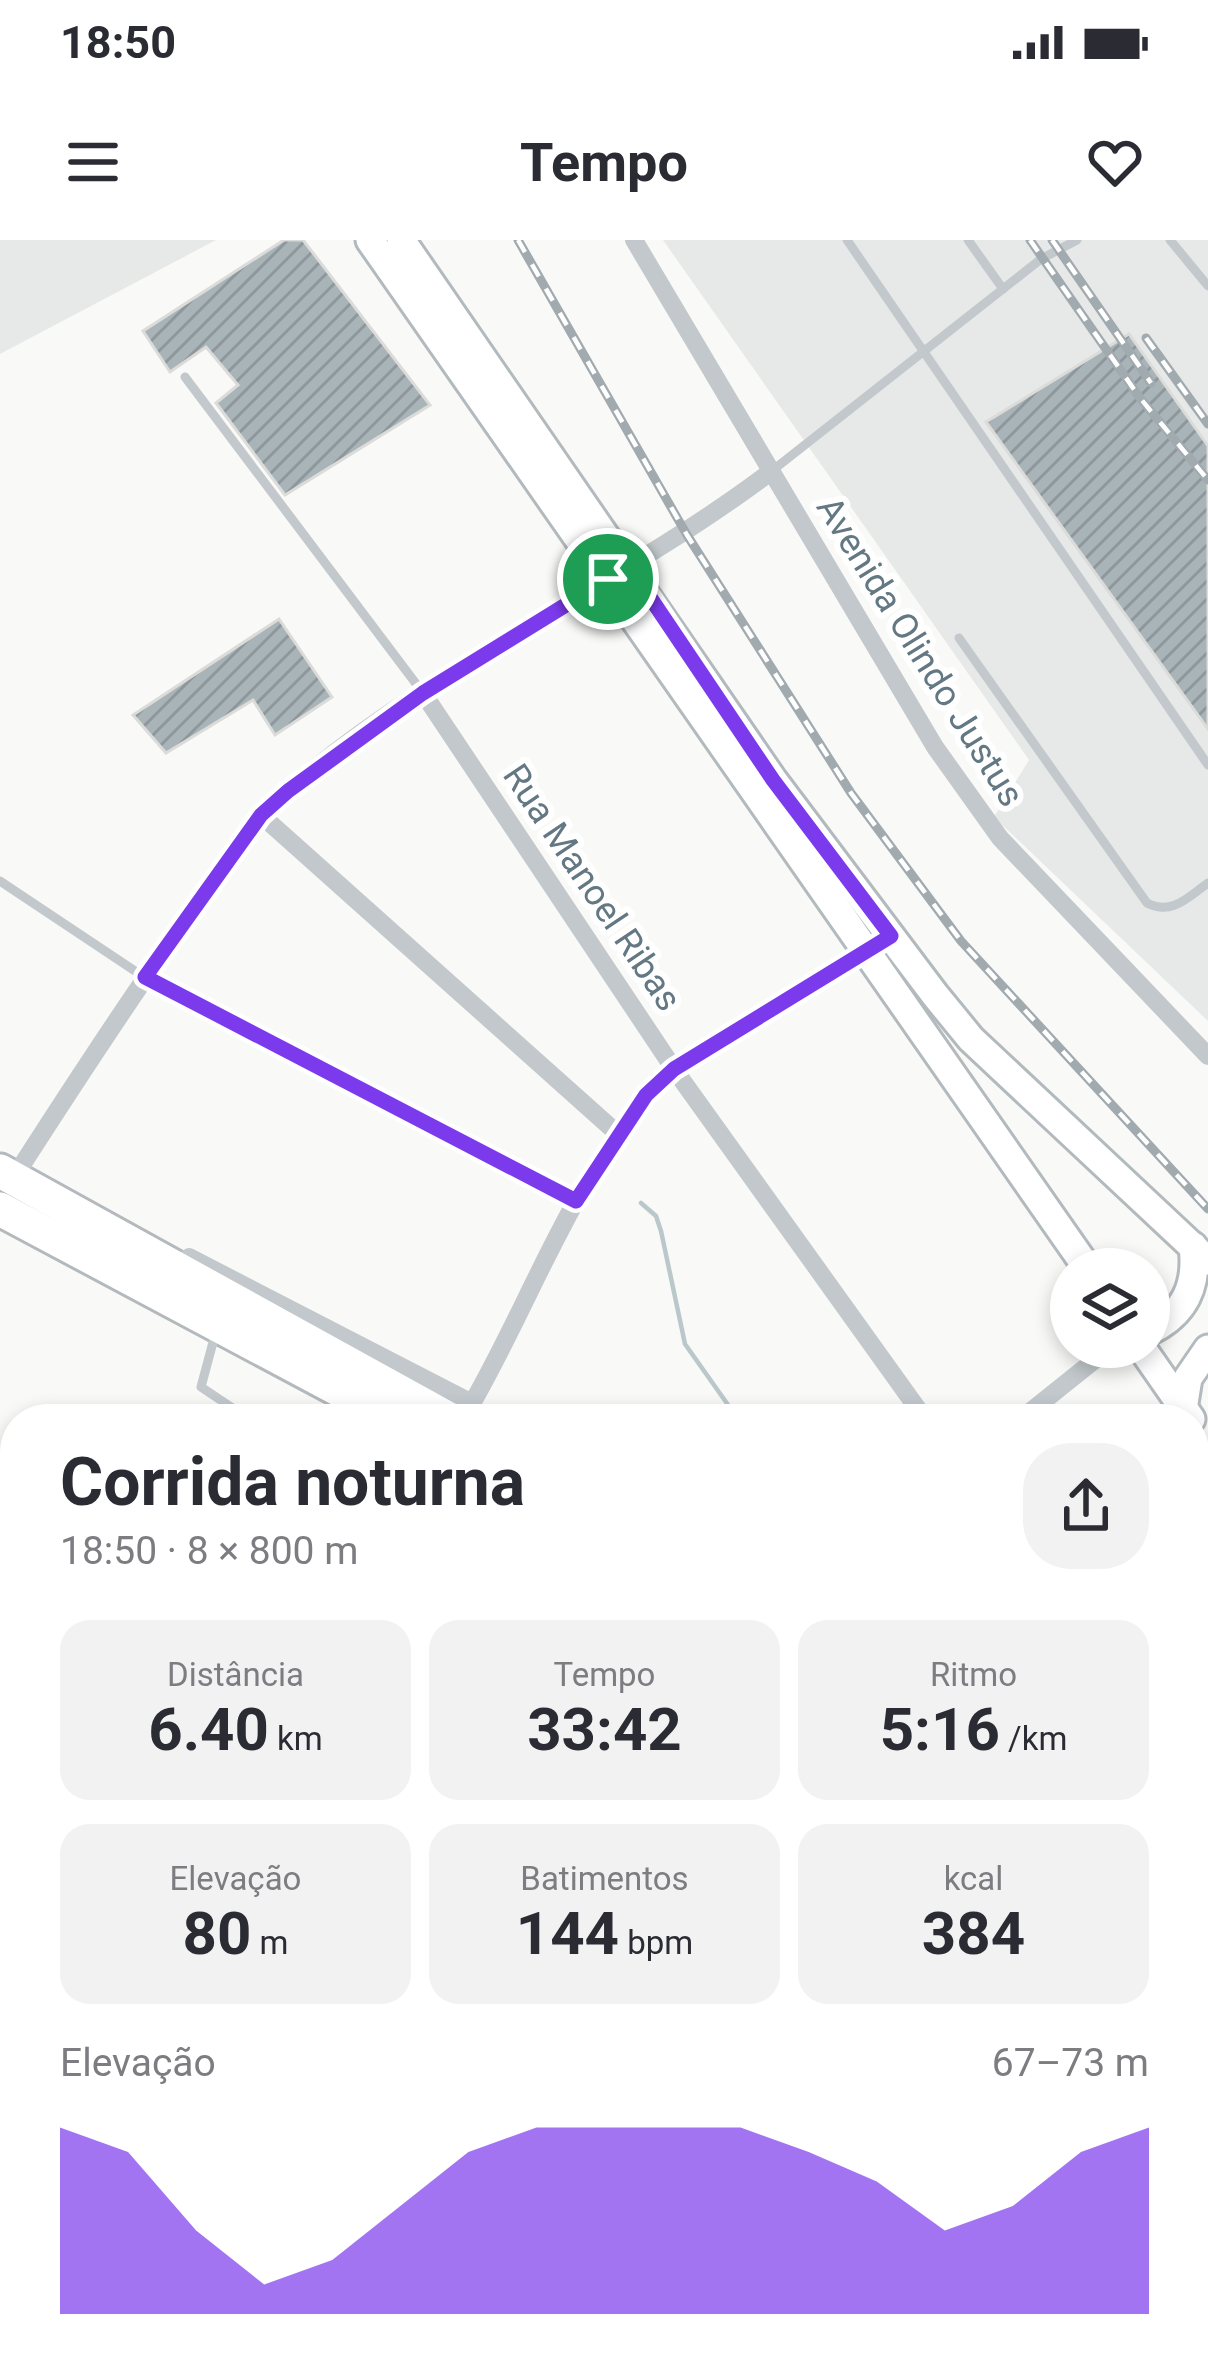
<!DOCTYPE html>
<html lang="pt">
<head>
<meta charset="utf-8">
<style>
  body { margin:0; font-family:Roboto,sans-serif; background:#f2f2f3; color:#2b2b33; height:100vh; display:flex; flex-direction:column; font-size:45px; white-space:nowrap }
  * { box-sizing:border-box; margin:0 }
  p { font-size:39px; color:#7c7c81 }
  .icon { flex:none; width:66px; height:66px; fill:none; stroke:currentColor; stroke-width:2; stroke-linecap:round; stroke-linejoin:round }
  .map { position:relative; flex:1; overflow:hidden }
  .sheet { position:absolute; left:0px; top:1164px; width:1209px; height:975px; display:flex; flex-direction:column; background:#fff; border-radius:48px 48px 0 0; box-shadow:0 6px 18px #0003 }
  .sheet>* { flex:none }
  .buttons { position:absolute; left:1050px; top:1008px; display:grid; gap:24px }
  .buttons a { display:grid; place-items:center; width:120px; height:120px; border-radius:50%; background:#fff; box-shadow:0 6px 18px #0003; font-size:60px }
  .pin { position:absolute; display:grid; place-items:center; width:102px; height:102px; color:#fff; margin:-51px; border:6px solid #fff; border-radius:50%; box-shadow:0 3px 12px #0007 }
  .round { display:grid; place-items:center; flex:none; width:126px; height:126px; border-radius:48px; background:#f2f2f3 }
  .head { display:flex; align-items:center; justify-content:space-between; height:204px; padding:0 60px }
  h1 { font-size:66px; font-weight:700; line-height:90px }
  .stats { display:grid; grid-template-columns:repeat(3,1fr); gap:18px; height:204px; padding:12px 60px }
  .stats div { display:grid; align-content:center; border-radius:30px; background:#f2f2f3; text-align:center }
  .stats b { font-size:60px; font-weight:700 }
  .stats small { font-size:33px; font-weight:400 }
  .stats p { font-size:33px }
  .chart { height:336px; padding:24px 60px }
  .chart p { display:flex; justify-content:space-between }
  .chart svg { width:100%; height:216px; margin-top:12px; fill:#7c3aed; opacity:.7 }
  .status { display:flex; justify-content:space-between; align-items:center; height:84px; padding:0 60px; background:#fff; direction:ltr }
  .status svg { height:33px; fill:currentColor }
  header { display:flex; justify-content:space-between; align-items:center; height:156px; padding:0 60px; background:#fff; font-size:54px; font-weight:700 }
  .map>svg:first-child { display:block }
  .built { fill:#e7e9e8 }
  .water { fill:url(#water-ripples) }
  .lines { fill:none; stroke-linecap:round; stroke-linejoin:round }
  .stream { stroke:#bac8cb; stroke-width:4.5 }
  .building { fill:url(#building-hatch); stroke:#dbdbd9; stroke-width:3 }
  .primary-casing { stroke:#b3babe; stroke-width:33 }
  .highway-casing { stroke:#b3b9bc; stroke-width:39 }
  .lane { stroke:#c2c8cb; stroke-width:9 }
  .street { stroke:#c2c8cb; stroke-width:18 }
  .primary { stroke:#fff; stroke-width:27 }
  .highway { stroke:#fff; stroke-width:33 }
  .rail-casing { stroke:#a1aaaf; stroke-width:9 }
  .rail { stroke:#fff; stroke-width:4.5; stroke-dasharray:14; stroke-linecap:butt }
  .route-casing { stroke:#fff; stroke-width:24 }
  .route { stroke:#7c3aed; stroke-width:15 }
  .labels { text-anchor:middle; stroke-width:12; stroke-linejoin:round; paint-order:stroke }
  .street-label { font-size:36px; fill:#637883; stroke:#fff }
</style>
</head>
<body>
<div class="status"><b>18:50</b><svg viewBox="0 0 49 12"><path d="M0 12V9h3v3zM5 12V6h3v6zM10 12V3h3v9zM15 12V0h3v12zM26 1h20v11H26zM47 4h2v5h-2z"/></svg></div>
<header><svg class="icon" aria-label="menu" viewBox="0 0 24 24"><path d="M4 6h16M4 12h16M4 18h16"/></svg>Tempo<svg class="icon" aria-label="heart" viewBox="0 0 24 24"><path d="M12 20l-8-8c-3-5 5-10 8-4 3-6 11-1 8 4z"/></svg></header>
<div class="map">
<svg width="1208" height="2138" viewBox="0 0 1208 2138">
  <defs>
    <pattern id="water-ripples" width="26" height="14" patternUnits="userSpaceOnUse" patternTransform="scale(3)"><rect width="26" height="14" fill="#bac8cb"/><path d="M2 4q2-2 4 0t4 0M15 11q2-2 4 0t4 0" fill="none" stroke="#9ba7aa"/></pattern>
    <pattern id="building-hatch" width="6" height="6" patternUnits="userSpaceOnUse" patternTransform="scale(3)"><rect width="6" height="6" fill="#a9b4b9"/><path d="M-1 1l2-2M0 6l6-6M5 7l2-2" fill="none" stroke="#8d979c"/></pattern>
  </defs>
  <rect width="100%" height="100%" fill="#f9f9f7"/>
  <g class="built">
    <polygon points="0,0 216,0 0,114"/>
    <polygon points="663,0 1208,0 1208,781 994,577 1029,520"/>
  </g>
  <polygon class="water" points="743,2124 1011,2124 1013,2138 740,2138"/>
  <g class="lines">
    <g class="stream">
      <polyline points="641,963 656,976 661,991 685,1104 738,1179"/>
      <polyline points="410,2124 422,2138"/>
    </g>
  </g>
  <g class="building">
    <polygon points="284,0 303,0 430,165 285,255 216,163 238,145 206,107 170,132 143,91"/>
    <polygon points="1129,94 1208,206 1208,489 986,182"/>
    <polygon points="279,379 332,457 275,495 253,460 166,513 133,475"/>
  </g>
  <g class="lines">
    <defs>
      <g id="primary">
        <polyline points="370,0 1088,1029"/>
        <polyline points="401,0 773,540 935,755 971,799 1208,1021"/>
        <path d="M1149,1091c36,-17 49,-46 44,-85"/>
        <polyline points="1141,1107 1191,1179"/>
        <polyline points="1183,1169 1188,1138 1208,1109"/>
      </g>
      <g id="highway">
        <polyline points="0,931 449,1179"/>
        <polyline points="0,969 394,1179"/>
        <polyline points="1194,1402 1208,1393"/>
        <polyline points="1194,1574 1208,1581"/>
        <polyline points="1194,1607 1208,1615"/>
      </g>
    </defs>
    <use href="#primary" class="primary-casing"/>
    <use href="#highway" class="highway-casing"/>
    <g class="lane">
      <polyline points="847,0 1208,525"/>
      <polyline points="968,0 1003,49"/>
      <polyline points="1170,0 1208,46"/>
      <polyline points="185,137 423,453"/>
      <polyline points="773,230 1041,19 1077,0"/>
      <path d="M959,398l188,265c25,13 41,-6 61,-20"/>
      <polyline points="0,641 144,737"/>
      <polyline points="216,1091 201,1147 249,1179"/>
      <polyline points="1194,1436 1208,1420"/>
      <polyline points="1194,1514 1208,1531"/>
      <polyline points="1194,1660 1208,1664"/>
      <polyline points="1194,1847 1202,1856"/>
      <polyline points="1072,2124 1074,2138"/>
      <polyline points="735,2138 739,2124"/>
    </g>
    <g class="street">
      <polyline points="634,0 935,507 1000,598 1208,816"/>
      <polyline points="423,453 674,829 925,1179"/>
      <polyline points="261,575 618,894"/>
      <polyline points="144,737 576,961"/>
      <path d="M13,939c59,-92 118,-183 182,-272 28,-39 54,-82 90,-114 146,-128 330,-204 484,-320"/>
      <polyline points="189,1017 472,1163"/>
      <path d="M463,1179c70,-116 111,-256 211,-350l199,-120"/>
      <polyline points="1021,1179 1111,1107"/>
    </g>
    <use href="#primary" class="primary"/>
    <use href="#highway" class="highway"/>
    <defs>
      <g id="rail">
        <polyline points="518,0 687,295 851,553 961,701 1208,969"/>
        <polyline points="1030,0 1140,158 1208,240"/>
        <polyline points="1052,0 1151,143"/>
        <polyline points="1146,98 1208,184"/>
      </g>
    </defs>
    <use href="#rail" class="rail-casing"/>
    <use href="#rail" class="rail"/>
  </g>
  <g class="lines">
    <defs>
      <polygon id="route" points="629,326 773,540 891,696 674,829 646,855 576,961 145,737 261,575 288,551 423,453"/>
    </defs>
    <use href="#route" class="route-casing"/>
    <use href="#route" class="route"/>
  </g>
  <g class="labels">
    <g class="street-label">
      <text transform="translate(921 411) rotate(58)" y="13">Avenida Olindo Justus</text>
      <text transform="translate(593 647) rotate(56)" y="13">Rua Manoel Ribas</text>
    </g>
  </g>
</svg>
<div class="buttons">
<a><svg class="icon" aria-label="layers" viewBox="0 0 24 24"><path d="M12 4l9 5-9 5-9-5zM3 14l9 5 9-5"/></svg></a>
</div>
<div class="pin" style="left:608px;top:339px;background:#1e9e55"><svg class="icon" aria-label="arrive" viewBox="0 0 24 24"><path d="M6 21V4h12l-3 4 3 4H6"/></svg></div>
<section class="sheet">
<div class="head"><div><h1>Corrida noturna</h1><p>18:50 · 8 × 800 m</p></div><a class="round"><svg class="icon" aria-label="share" viewBox="0 0 24 24"><path d="M12 15V3M7 8l5-5 5 5M5 13v7h14v-7"/></svg></a></div>
<div class="stats">
<div><p>Distância</p><b>6.40<small> km</small></b></div>
<div><p>Tempo</p><b>33:42</b></div>
<div><p>Ritmo</p><b>5:16<small> /km</small></b></div>
</div>
<div class="stats">
<div><p>Elevação</p><b>80<small> m</small></b></div>
<div><p>Batimentos</p><b>144<small> bpm</small></b></div>
<div><p>kcal</p><b>384</b></div>
</div>
<div class="chart"><p><span>Elevação</span>67–73 m</p>
<svg viewBox="0 0 160 44" preserveAspectRatio="none"><path d="M0 44V6L10 11L20 27L30 38L40 33L50 22L60 11L70 6L80 6L90 6L100 6L110 11L120 17L130 27L140 22L150 11L160 6V44z"/></svg>
</div>
</section>
</div>
</body>
</html>
